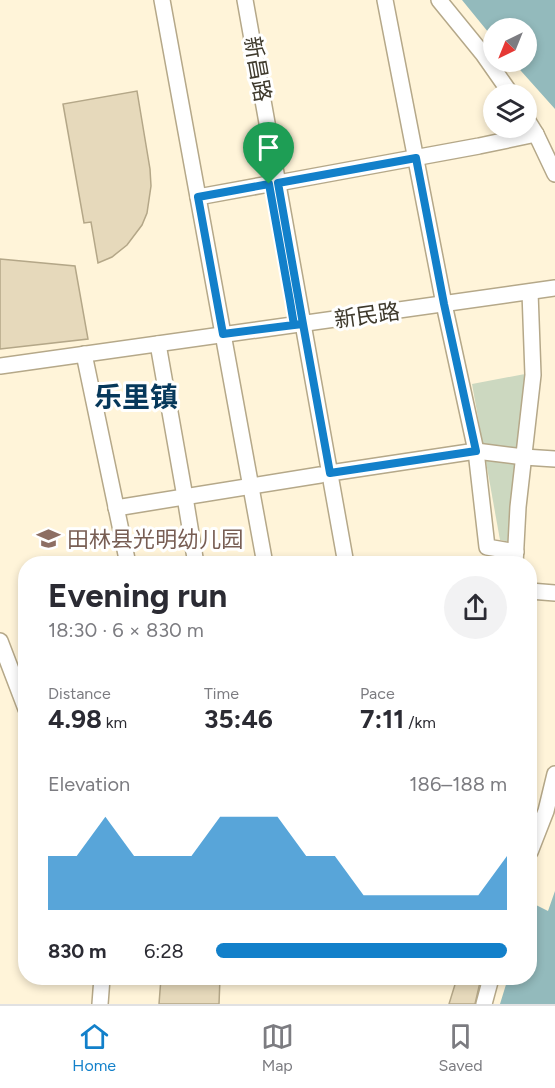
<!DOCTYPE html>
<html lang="en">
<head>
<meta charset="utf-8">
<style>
  body { margin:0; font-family:Figtree,"Noto Sans SC",sans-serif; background:#f2f2f3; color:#2b2b33; height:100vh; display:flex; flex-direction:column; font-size:22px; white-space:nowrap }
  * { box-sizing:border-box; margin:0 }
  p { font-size:20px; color:#7c7c81 }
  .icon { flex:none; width:33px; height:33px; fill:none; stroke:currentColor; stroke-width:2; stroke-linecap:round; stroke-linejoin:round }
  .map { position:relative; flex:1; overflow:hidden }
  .side { position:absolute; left:18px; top:556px; width:519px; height:429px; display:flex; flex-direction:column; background:#fff; border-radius:24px; box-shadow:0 3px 9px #0003 }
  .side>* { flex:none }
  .needle { width:39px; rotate:223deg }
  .buttons { position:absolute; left:483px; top:18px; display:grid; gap:12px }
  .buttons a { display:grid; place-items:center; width:54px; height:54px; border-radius:50%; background:#fff; box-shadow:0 3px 9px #0003; font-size:30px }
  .pin { position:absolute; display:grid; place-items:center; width:51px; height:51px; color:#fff; margin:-62px -26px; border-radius:50% 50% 50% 0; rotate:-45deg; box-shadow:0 0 6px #0007 }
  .pin .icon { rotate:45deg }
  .round { display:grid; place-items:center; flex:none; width:63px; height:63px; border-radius:32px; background:#f2f2f3 }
  .headline { display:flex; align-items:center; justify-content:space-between; height:102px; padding:0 30px }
  h1 { font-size:33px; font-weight:700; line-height:45px }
  .stats { display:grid; grid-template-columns:repeat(3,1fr); gap:9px; height:102px; padding:6px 30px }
  .stats div { display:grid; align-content:center }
  .stats b { font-size:26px; font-weight:700 }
  .stats small { font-size:16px; font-weight:400 }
  .stats p { font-size:16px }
  .chart { height:168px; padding:12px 30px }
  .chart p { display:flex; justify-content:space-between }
  .chart svg { width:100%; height:108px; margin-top:6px; fill:#1280ca; opacity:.7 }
  ul { padding:0 30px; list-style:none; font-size:20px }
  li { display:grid; grid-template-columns:96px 72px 1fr; align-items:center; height:45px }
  li i { height:15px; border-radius:8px; background:#1280ca }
  .dock { display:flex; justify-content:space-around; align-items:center; height:84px; border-top:2px solid #e1e1e2; background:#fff; font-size:16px; color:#7c7c81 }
  .dock a { display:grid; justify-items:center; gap:3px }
  .dock .on { color:#1280ca }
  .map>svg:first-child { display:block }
  .green { fill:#ccd8c0 }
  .water { fill:#93babc }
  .building { fill:#e6d9bb; stroke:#b4a788; stroke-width:1.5 }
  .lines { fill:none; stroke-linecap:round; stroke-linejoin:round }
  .minor-casing { stroke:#b5a889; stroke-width:18 }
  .minor { stroke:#fff; stroke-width:15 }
  .route-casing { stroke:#fff; stroke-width:12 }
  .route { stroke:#1280ca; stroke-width:8 }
  .labels { text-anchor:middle; stroke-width:6; stroke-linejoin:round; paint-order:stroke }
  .street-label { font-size:22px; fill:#3f3a2d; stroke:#fff }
  .education-label { font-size:22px; fill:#785e54; stroke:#fff; text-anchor:start }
  .district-label { font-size:28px; font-weight:bold; fill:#06385b; stroke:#fff }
</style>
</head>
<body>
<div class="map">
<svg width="555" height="1004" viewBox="0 0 555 1004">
  <rect width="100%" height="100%" fill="#fff4d9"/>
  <polygon class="green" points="525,374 511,542 500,540 472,384"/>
  <g class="water">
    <polygon points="462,0 555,0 555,109 513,62 526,62 526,28 494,28 493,38"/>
    <polygon points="555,891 555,1004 500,1004 508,978 530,978 530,910 532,903 548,911"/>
  </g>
  <g class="building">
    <polygon points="137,91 150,169 151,186 147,213 142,225 127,245 112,257 98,263 91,222 84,223 63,104"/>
    <polygon points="0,259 75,266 88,339 0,349"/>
    <polygon points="161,978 220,978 219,1004 159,1004"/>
    <polygon points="457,978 481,978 475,1004 449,1004"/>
  </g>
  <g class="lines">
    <defs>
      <g id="minor">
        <polyline points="162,0 265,564"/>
        <polyline points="245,0 346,564"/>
        <polyline points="385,0 444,304 476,451 487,547 516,552"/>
        <polyline points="439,0 483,54 511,94"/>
        <polyline points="526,118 536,134 555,174"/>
        <polyline points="278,183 479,146 536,134"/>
        <polyline points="198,197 269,184"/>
        <polyline points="158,344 185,497 196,564"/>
        <polyline points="84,354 128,564"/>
        <polyline points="0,366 555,288"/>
        <polyline points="330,473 476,451 524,457 555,459"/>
        <polyline points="116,508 320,475"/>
        <polyline points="515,564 518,507 533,375 530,292"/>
        <polyline points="530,591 555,593"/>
        <polyline points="0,641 26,709"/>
        <polyline points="530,852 546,811 555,774"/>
        <polyline points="100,1004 102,978"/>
        <polyline points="484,1004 491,978"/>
      </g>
    </defs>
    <use href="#minor" class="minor-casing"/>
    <use href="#minor" class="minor"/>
  </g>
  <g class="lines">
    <defs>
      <polyline id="route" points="269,184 198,197 223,334 294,325 303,324 330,473 476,451 444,304 416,158 278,183 303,324 294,325 290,301 269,184"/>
    </defs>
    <use href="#route" class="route-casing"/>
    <use href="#route" class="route"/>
  </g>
  <defs>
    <symbol id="school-bare" viewBox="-9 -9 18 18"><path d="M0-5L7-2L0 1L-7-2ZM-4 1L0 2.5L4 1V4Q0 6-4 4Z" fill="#8d6e63" stroke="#fff" stroke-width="2.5" paint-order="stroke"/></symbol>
  </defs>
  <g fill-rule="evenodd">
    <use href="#school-bare" x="32" y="522" width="33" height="33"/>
  </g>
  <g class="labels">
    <g class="street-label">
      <text transform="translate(258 69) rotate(80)" y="8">新昌路</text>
      <text transform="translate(367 315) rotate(-8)" y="8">新民路</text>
    </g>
    <g class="education-label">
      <text x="67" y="547">田林县光明幼儿园</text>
    </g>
    <g class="district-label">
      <text x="136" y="407">乐里镇</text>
    </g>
  </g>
</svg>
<div class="buttons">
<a><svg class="needle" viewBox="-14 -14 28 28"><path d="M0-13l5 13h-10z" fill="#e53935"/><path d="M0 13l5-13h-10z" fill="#7c7c81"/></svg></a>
<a><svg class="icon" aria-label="layers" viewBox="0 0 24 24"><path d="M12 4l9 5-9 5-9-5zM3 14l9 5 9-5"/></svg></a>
</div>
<div class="pin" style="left:269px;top:184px;background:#1e9e55"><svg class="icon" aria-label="arrive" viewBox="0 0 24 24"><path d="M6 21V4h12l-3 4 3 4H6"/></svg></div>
<section class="side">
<div class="headline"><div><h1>Evening run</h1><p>18:30 · 6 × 830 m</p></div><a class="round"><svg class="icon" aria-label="share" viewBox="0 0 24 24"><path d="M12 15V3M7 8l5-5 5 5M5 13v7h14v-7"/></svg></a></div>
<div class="stats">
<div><p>Distance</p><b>4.98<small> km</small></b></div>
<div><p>Time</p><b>35:46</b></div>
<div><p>Pace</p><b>7:11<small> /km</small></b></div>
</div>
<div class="chart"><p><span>Elevation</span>186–188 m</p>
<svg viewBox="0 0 160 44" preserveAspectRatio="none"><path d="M0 44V22L10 22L20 6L30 22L40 22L50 22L60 6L70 6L80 6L90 22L100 22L110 38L120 38L130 38L140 38L150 38L160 22V44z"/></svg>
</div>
<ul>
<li><b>830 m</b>6:28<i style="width:100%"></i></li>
</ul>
</section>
</div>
<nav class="dock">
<a class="on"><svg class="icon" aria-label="home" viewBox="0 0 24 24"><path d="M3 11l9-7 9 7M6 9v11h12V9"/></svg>Home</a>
<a><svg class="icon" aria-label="map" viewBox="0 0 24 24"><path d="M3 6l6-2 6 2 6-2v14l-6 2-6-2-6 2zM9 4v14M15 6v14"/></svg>Map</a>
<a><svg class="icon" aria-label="saved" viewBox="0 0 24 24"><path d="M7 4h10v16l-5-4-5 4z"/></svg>Saved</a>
</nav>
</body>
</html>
